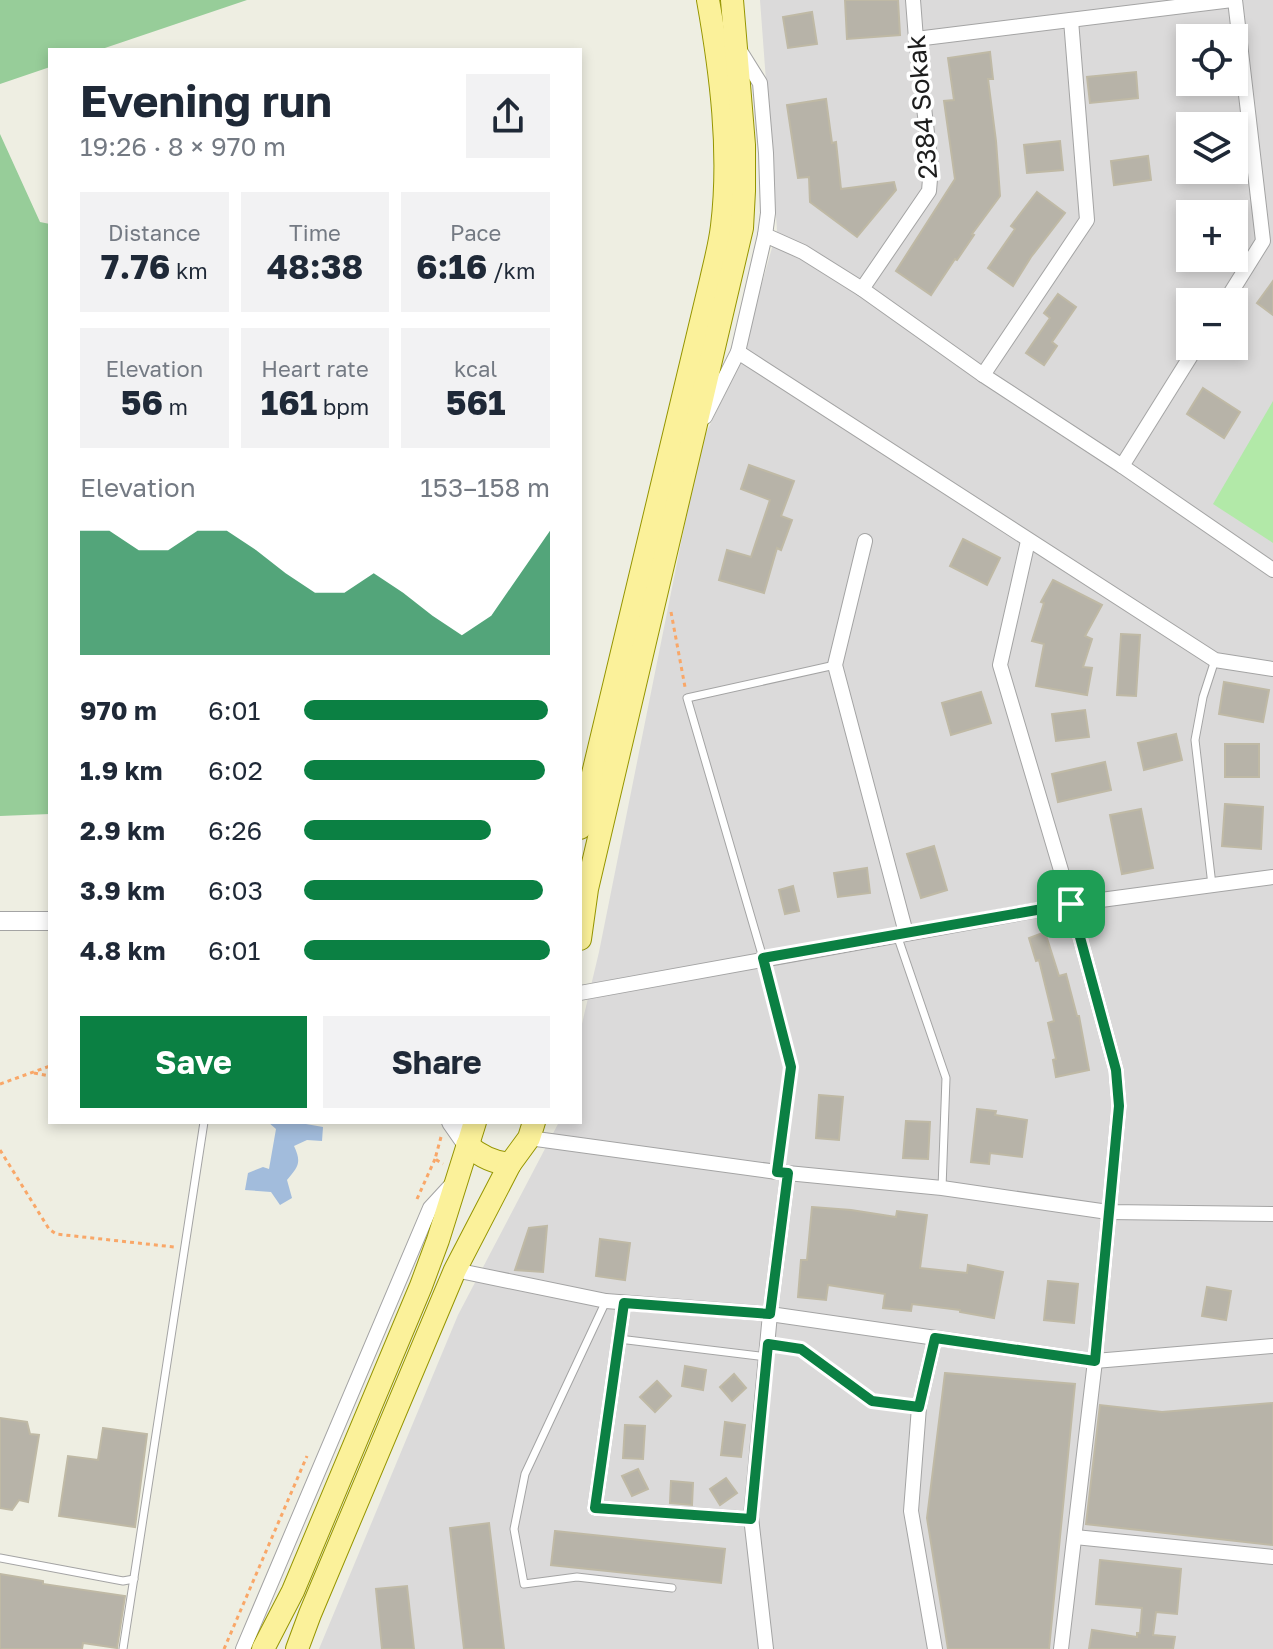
<!DOCTYPE html>
<html lang="en">
<head>
<meta charset="utf-8">
<style>
  body { margin:0; font-family:"Golos Text",sans-serif; background:#f2f2f3; color:#1f2937; height:100vh; display:flex; flex-direction:column; font-size:30px; white-space:nowrap }
  * { box-sizing:border-box; margin:0 }
  p { font-size:26px; color:#747a83 }
  .icon { flex:none; width:44px; height:44px; fill:none; stroke:currentColor; stroke-width:2; stroke-linecap:round; stroke-linejoin:round }
  .map { position:relative; flex:1; overflow:hidden }
  .drawer { position:absolute; left:48px; top:48px; width:534px; height:1076px; display:flex; flex-direction:column; background:#fff; border-radius:0px; box-shadow:0 4px 12px #0003 }
  .drawer>* { flex:none }
  .controls { position:absolute; left:1176px; top:24px; display:grid; gap:16px }
  .controls a { display:grid; place-items:center; width:72px; height:72px; border-radius:0px; background:#fff; box-shadow:0 4px 12px #0003; font-size:40px }
  .pin { position:absolute; display:grid; place-items:center; width:68px; height:68px; color:#fff; margin:-34px; border-radius:16px; box-shadow:0 4px 12px #0006 }
  .round { display:grid; place-items:center; flex:none; width:84px; height:84px; border-radius:0px; background:#f2f2f3 }
  .headline { display:flex; align-items:center; justify-content:space-between; height:136px; padding:0 32px }
  h1 { font-size:44px; font-weight:700; line-height:60px }
  .stats { display:grid; grid-template-columns:repeat(3,1fr); gap:12px; height:136px; padding:8px 32px }
  .stats div { display:grid; align-content:center; border-radius:0px; background:#f2f2f3; text-align:center }
  .stats b { font-size:34px; font-weight:700 }
  .stats small { font-size:22px; font-weight:400 }
  .stats p { font-size:22px }
  .chart { height:224px; padding:16px 32px }
  .chart p { display:flex; justify-content:space-between }
  .chart svg { width:100%; height:144px; margin-top:8px; fill:#0b8043; opacity:.7 }
  .button { display:flex; gap:16px; margin-top:auto; padding:16px 32px }
  .button a { flex:1; height:92px; border-radius:0px; background:#0b8043; color:#fff; font-size:32px; font-weight:700; line-height:92px; text-align:center }
  .button a+a { background:#f2f2f3; color:#1f2937 }
  ul { padding:0 32px; list-style:none; font-size:26px }
  li { display:grid; grid-template-columns:128px 96px 1fr; align-items:center; height:60px }
  li i { height:20px; border-radius:10px; background:#0b8043 }
  .map>svg:first-child { display:block }
  .residential { fill:#dbdada; fill-rule:evenodd }
  .grass { fill:#b2e9a8 }
  .forest { fill:#97cd99 }
  .water { fill:#a2bcdc }
  .building { fill:#b7b3a8; stroke:#bfb9a5; stroke-width:2 }
  .lines { fill:none; stroke-linecap:round; stroke-linejoin:round }
  .service-casing { stroke:#a4a4a4; stroke-width:9 }
  .minor-casing { stroke:#a4a4a4; stroke-width:16 }
  .tertiary-casing { stroke:#a4a4a4; stroke-width:20 }
  .primary-casing { stroke:#959500; stroke-width:24 }
  .path { stroke:#f9a768; stroke-width:3; stroke-dasharray:4 4; stroke-linecap:butt }
  .service { stroke:#fff; stroke-width:7 }
  .minor { stroke:#fff; stroke-width:14 }
  .tertiary { stroke:#fff; stroke-width:18 }
  .primary { stroke:#fbf19a; stroke-width:22 }
  .route-casing { stroke:#fff; stroke-width:16 }
  .route { stroke:#0b8043; stroke-width:10 }
  .labels { text-anchor:middle; stroke-width:7; stroke-linejoin:round; paint-order:stroke }
  .street-label { font-size:26px; fill:#1d1d1d; stroke:#fff }
</style>
</head>
<body>
<div class="map">
<svg width="1273" height="1649" viewBox="0 0 1273 1649">
  <rect width="100%" height="100%" fill="#eeeee2"/>
  <path class="residential" d="M760,0h513v1649h-954l139,-334 101,-193h21v-90l19,-80 102,-509 37,-75 39,-138zM1190,38h44v44h-44zM1190,126h44v44h-44zM1190,214h44v44h-44zM1190,302h44v44h-44z"/>
  <polygon class="grass" points="1273,401 1273,543 1213,504"/>
  <g class="forest">
    <polygon points="0,0 247,0 99,50 50,50 50,67 0,84"/>
    <polygon points="0,134 40,222 50,224 50,814 0,816"/>
  </g>
  <path class="water" d="M268,1122h36l2,2 17,3 -1,14 -15,-1 -13,6c8,17 4,21 -7,34l5,18 -12,7 -9,-13 -26,-2 3,-17 15,-6 6,2 7,-40z"/>
  <g class="building">
    <polygon points="845,0 898,0 900,35 847,39"/>
    <polygon points="812,12 817,44 788,48 783,17"/>
    <polygon points="990,52 993,79 988,79 996,141 1000,196 972,234 974,235 957,260 955,259 931,295 896,271 955,179 944,101 954,100 948,58"/>
    <polygon points="1136,72 1138,98 1090,103 1087,77"/>
    <polygon points="826,99 832,143 836,142 841,189 894,182 896,190 857,237 810,202 809,177 798,178 787,105"/>
    <polygon points="1060,141 1063,170 1027,173 1024,145"/>
    <polygon points="1148,156 1151,180 1114,185 1111,161"/>
    <polygon points="1037,192 1065,213 1031,257 1013,286 988,268 1015,229 1011,226"/>
    <polygon points="1273,281 1273,315 1257,303"/>
    <polygon points="1058,294 1076,307 1052,342 1057,346 1044,365 1026,353 1050,318 1044,313"/>
    <polygon points="1203,388 1240,412 1224,438 1187,414"/>
    <polygon points="749,465 794,481 781,516 792,520 781,550 777,548 764,593 719,580 727,550 751,557 770,500 741,489"/>
    <polygon points="963,539 1000,558 987,585 950,566"/>
    <polygon points="1053,580 1102,605 1085,636 1092,639 1083,667 1092,668 1087,695 1036,686 1044,644 1032,641 1044,603 1041,602"/>
    <polygon points="1121,634 1140,635 1136,696 1117,695"/>
    <polygon points="1224,682 1269,690 1263,722 1219,714"/>
    <polygon points="981,692 991,723 951,735 942,703"/>
    <polygon points="1085,710 1089,737 1056,741 1052,714"/>
    <polygon points="1176,734 1182,760 1144,770 1138,743"/>
    <rect x="1225" y="744" width="34" height="33"/>
    <polygon points="1105,762 1111,790 1058,802 1052,774"/>
    <polygon points="1225,804 1263,807 1261,849 1222,846"/>
    <polygon points="1141,809 1153,868 1122,874 1110,815"/>
    <polygon points="934,846 947,890 921,898 907,854"/>
    <polygon points="867,868 870,893 838,897 834,873"/>
    <polygon points="793,886 799,911 785,914 779,890"/>
    <polygon points="1045,932 1059,976 1066,974 1077,1016 1079,1016 1089,1070 1056,1077 1053,1060 1056,1059 1048,1023 1054,1021 1039,960 1036,961 1029,938"/>
    <polygon points="819,1095 843,1097 839,1140 816,1138"/>
    <polygon points="977,1109 996,1111 995,1115 1027,1120 1022,1157 990,1153 989,1164 971,1162"/>
    <polygon points="906,1121 930,1122 928,1159 903,1158"/>
    <polygon points="812,1207 851,1210 896,1217 897,1211 927,1215 920,1268 967,1273 968,1265 1003,1272 994,1318 960,1312 960,1310 912,1304 911,1311 883,1308 885,1294 828,1285 826,1300 798,1297 801,1260 807,1260"/>
    <polygon points="547,1226 543,1272 515,1270 529,1228"/>
    <polygon points="600,1239 630,1243 625,1280 596,1276"/>
    <polygon points="1048,1281 1078,1284 1074,1323 1044,1320"/>
    <polygon points="1207,1287 1231,1291 1226,1320 1202,1316"/>
    <polygon points="685,1366 706,1370 703,1390 682,1386"/>
    <polygon points="945,1373 1075,1384 1049,1649 948,1649 927,1518"/>
    <polygon points="734,1374 746,1388 732,1401 720,1387"/>
    <polygon points="657,1381 671,1396 655,1412 640,1397"/>
    <polygon points="1273,1403 1273,1545 1086,1524 1100,1405 1162,1412"/>
    <polygon points="0,1418 27,1422 30,1434 39,1435 28,1502 19,1500 12,1510 0,1508"/>
    <polygon points="725,1422 745,1425 741,1457 721,1455"/>
    <polygon points="625,1425 645,1426 643,1459 623,1458"/>
    <polygon points="103,1428 147,1434 135,1527 59,1516 68,1456 98,1460"/>
    <polygon points="638,1469 648,1489 632,1496 622,1476"/>
    <polygon points="726,1478 737,1493 720,1505 710,1489"/>
    <polygon points="671,1481 693,1483 692,1505 670,1503"/>
    <polygon points="489,1523 504,1649 464,1649 450,1528"/>
    <polygon points="555,1531 725,1549 721,1583 551,1565"/>
    <polygon points="1100,1560 1181,1569 1177,1614 1156,1612 1153,1635 1175,1637 1173,1649 1089,1649 1092,1630 1137,1637 1137,1633 1140,1633 1142,1608 1096,1604"/>
    <polygon points="0,1574 43,1581 43,1584 125,1596 117,1648 83,1643 82,1649 0,1649"/>
    <polygon points="407,1586 414,1649 382,1649 376,1589"/>
  </g>
  <g class="lines">
    <defs>
      <g id="service">
        <polyline points="1212,885 1195,740 1203,697 1215,660"/>
        <polyline points="897,935 946,1078 942,1188"/>
        <polyline points="777,1172 791,1067 763,958 687,698 835,665"/>
        <polyline points="606,1301 525,1474 514,1529 524,1584 577,1577 672,1588"/>
        <polyline points="619,1339 767,1357"/>
        <polyline points="0,1558 123,1581 134,1579"/>
        <polyline points="123,1649 204,1122"/>
      </g>
      <g id="minor">
        <polyline points="916,39 1232,0"/>
        <polyline points="765,235 803,252 862,289 983,375 1122,466 1273,570"/>
        <polyline points="862,289 929,191 931,167 916,39 913,0"/>
        <polyline points="1225,302 1263,241 1235,0"/>
        <polyline points="738,352 1215,660 1273,669"/>
        <polyline points="983,375 1087,220 1071,20"/>
        <polyline points="705,417 738,352 765,235 768,213 766,153 760,83 740,51"/>
        <polyline points="1122,466 1197,346"/>
        <polyline points="865,541 835,665 906,933"/>
        <polyline points="1028,541 1000,665 1071,904 1116,1070 1119,1106 1095,1361 1061,1649"/>
        <polyline points="580,993 1071,904 1273,877"/>
        <polyline points="529,1138 777,1172 942,1188 1108,1212 1273,1214"/>
        <polyline points="455,1270 606,1301 770,1314 1095,1361 1273,1346"/>
        <polyline points="624,1303 595,1508 751,1519"/>
        <polyline points="1075,1537 1273,1557"/>
        <polyline points="243,1649 430,1208 453,1183"/>
        <polyline points="766,1649 751,1517 770,1314 788,1173"/>
        <polyline points="935,1649 911,1511 919,1407 935,1338"/>
      </g>
      <g id="tertiary">
        <polyline points="0,921 50,921"/>
        <polyline points="451,1122 467,1145"/>
      </g>
      <g id="primary">
        <path d="M580,828l131,-548c4,-18 9,-36 11,-54 9,-74 -1,-153 -14,-226"/>
        <polyline points="580,939 587,889 742,228 744,191 744,145 732,0"/>
        <path d="M467,1145c13,11 26,18 43,19"/>
        <polyline points="263,1649 293,1591 421,1286 438,1240 475,1122"/>
        <polyline points="297,1649 310,1614 455,1270 510,1164 529,1138 534,1122"/>
      </g>
    </defs>
    <use href="#service" class="service-casing"/>
    <use href="#minor" class="minor-casing"/>
    <use href="#tertiary" class="tertiary-casing"/>
    <use href="#primary" class="primary-casing"/>
    <g class="path">
      <polyline points="671,612 685,687"/>
      <polyline points="34,1073 50,1076"/>
      <polyline points="0,1084 50,1066"/>
      <polyline points="441,1137 435,1159 443,1164"/>
      <polyline points="0,1150 49,1229 56,1234 174,1247"/>
      <polyline points="417,1199 435,1159"/>
      <polyline points="780,1346 801,1349 872,1401 907,1405"/>
      <polyline points="224,1649 307,1456"/>
    </g>
    <use href="#service" class="service"/>
    <use href="#minor" class="minor"/>
    <use href="#tertiary" class="tertiary"/>
    <use href="#primary" class="primary"/>
  </g>
  <g class="lines">
    <defs>
      <polygon id="route" points="1071,904 1116,1070 1119,1106 1095,1361 935,1338 919,1407 872,1401 801,1349 768,1344 751,1519 595,1508 624,1303 770,1314 788,1173 777,1172 791,1067 763,958"/>
    </defs>
    <use href="#route" class="route-casing"/>
    <use href="#route" class="route"/>
  </g>
  <g class="labels">
    <g class="street-label">
      <text transform="translate(922 107) rotate(-95)" y="9">2384 Sokak</text>
    </g>
  </g>
</svg>
<div class="controls">
<a><svg class="icon" aria-label="locate" viewBox="0 0 24 24"><circle cx="12" cy="12" r="6"/><path d="M12 2v4M12 18v4M2 12h4M18 12h4"/></svg></a>
<a><svg class="icon" aria-label="layers" viewBox="0 0 24 24"><path d="M12 4l9 5-9 5-9-5zM3 14l9 5 9-5"/></svg></a>
<a>+</a>
<a>−</a>
</div>
<div class="pin" style="left:1071px;top:904px;background:#1e9e55"><svg class="icon" aria-label="arrive" viewBox="0 0 24 24"><path d="M6 21V4h12l-3 4 3 4H6"/></svg></div>
<section class="drawer">
<div class="headline"><div><h1>Evening run</h1><p>19:26 · 8 × 970 m</p></div><a class="round"><svg class="icon" aria-label="share" viewBox="0 0 24 24"><path d="M12 15V3M7 8l5-5 5 5M5 13v7h14v-7"/></svg></a></div>
<div class="stats">
<div><p>Distance</p><b>7.76<small> km</small></b></div>
<div><p>Time</p><b>48:38</b></div>
<div><p>Pace</p><b>6:16<small> /km</small></b></div>
</div>
<div class="stats">
<div><p>Elevation</p><b>56<small> m</small></b></div>
<div><p>Heart rate</p><b>161<small> bpm</small></b></div>
<div><p>kcal</p><b>561</b></div>
</div>
<div class="chart"><p><span>Elevation</span>153–158 m</p>
<svg viewBox="0 0 160 44" preserveAspectRatio="none"><path d="M0 44V6L10 6L20 12L30 12L40 6L50 6L60 12L70 19L80 25L90 25L100 19L110 25L120 32L130 38L140 32L150 19L160 6V44z"/></svg>
</div>
<ul>
<li><b>970 m</b>6:01<i style="width:99%"></i></li>
<li><b>1.9 km</b>6:02<i style="width:98%"></i></li>
<li><b>2.9 km</b>6:26<i style="width:76%"></i></li>
<li><b>3.9 km</b>6:03<i style="width:97%"></i></li>
<li><b>4.8 km</b>6:01<i style="width:100%"></i></li>
</ul>
<div class="button"><a>Save</a><a>Share</a></div>
</section>
</div>
</body>
</html>
